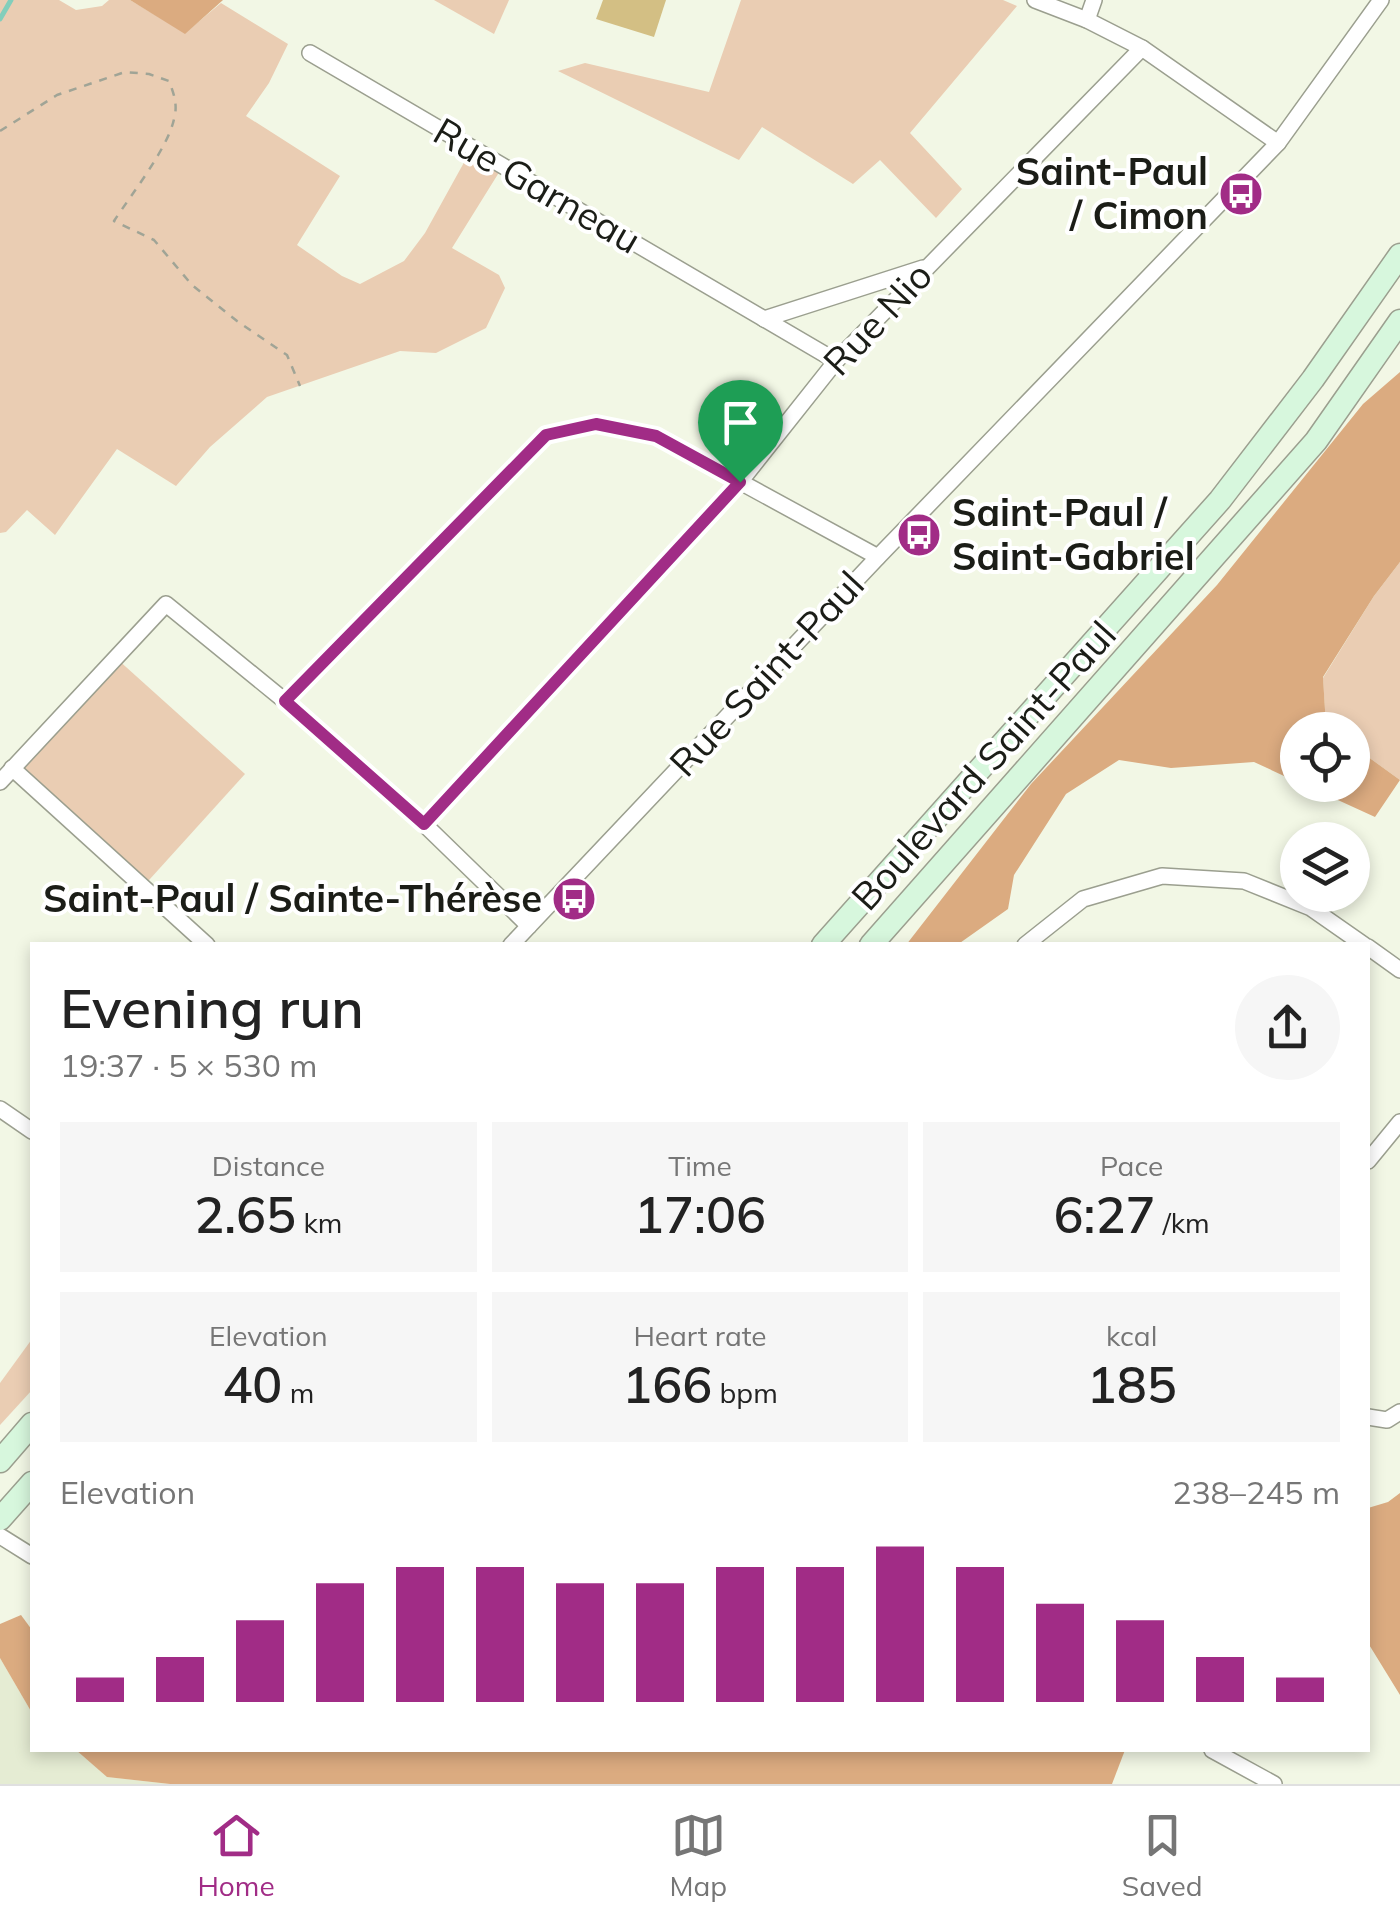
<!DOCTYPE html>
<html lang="en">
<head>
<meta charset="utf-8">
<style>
  body { margin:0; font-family:Mulish,sans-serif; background:#f6f6f6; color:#222; height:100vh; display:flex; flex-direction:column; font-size:38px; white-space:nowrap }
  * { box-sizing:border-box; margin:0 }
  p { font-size:32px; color:#767676 }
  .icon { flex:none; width:55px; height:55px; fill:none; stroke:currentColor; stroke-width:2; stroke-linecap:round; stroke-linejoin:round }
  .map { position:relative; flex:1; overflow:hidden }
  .sheet { position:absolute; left:30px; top:942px; width:1340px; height:810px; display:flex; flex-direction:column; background:#fff; border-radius:0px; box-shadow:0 5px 15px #0003 }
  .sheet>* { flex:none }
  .tools { position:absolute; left:1280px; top:712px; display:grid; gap:20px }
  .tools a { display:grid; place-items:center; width:90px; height:90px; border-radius:50%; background:#fff; box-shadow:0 5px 15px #0003; font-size:50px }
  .pin { position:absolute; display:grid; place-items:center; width:85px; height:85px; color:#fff; margin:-102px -42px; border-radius:50% 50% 50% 0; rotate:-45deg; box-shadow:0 0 10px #0007 }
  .pin .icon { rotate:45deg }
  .round { display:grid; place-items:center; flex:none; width:105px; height:105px; border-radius:52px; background:#f6f6f6 }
  .summary { display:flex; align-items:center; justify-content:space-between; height:170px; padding:0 30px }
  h1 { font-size:55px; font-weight:600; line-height:75px }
  .figures { display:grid; grid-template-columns:repeat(3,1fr); gap:15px; height:170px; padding:10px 30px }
  .figures div { display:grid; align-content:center; border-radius:0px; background:#f6f6f6; text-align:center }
  .figures b { font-size:50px; font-weight:600 }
  .figures small { font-size:28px; font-weight:400 }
  .figures p { font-size:28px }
  .chart { height:280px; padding:20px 30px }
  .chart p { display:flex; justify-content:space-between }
  .chart svg { width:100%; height:180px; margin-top:10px; stroke:#a12c86; stroke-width:6 }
  .dock { display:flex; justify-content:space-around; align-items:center; height:140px; border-top:2px solid #e0e0e0; background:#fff; font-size:28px; color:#767676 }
  .dock a { display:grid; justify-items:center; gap:5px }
  .dock .on { color:#a12c86 }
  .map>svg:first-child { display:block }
  .built { fill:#e5ecd3 }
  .green { fill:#eacdb3 }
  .forest { fill:#dbab80 }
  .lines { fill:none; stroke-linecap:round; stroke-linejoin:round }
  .stream { stroke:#83cebb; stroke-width:5 }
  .building { fill:#d3bf84 }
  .street-casing { stroke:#9b9f8f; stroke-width:18 }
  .secondary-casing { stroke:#9b9f8f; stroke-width:25 }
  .path { stroke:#a0a496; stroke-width:2.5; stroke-dasharray:8 8; stroke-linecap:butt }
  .street { stroke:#fff; stroke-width:15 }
  .secondary { stroke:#d7f7dd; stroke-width:22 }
  .route-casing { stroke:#fff; stroke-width:20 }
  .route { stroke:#a12c86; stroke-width:12 }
  .labels { text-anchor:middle; stroke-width:8; stroke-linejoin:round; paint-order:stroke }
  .poi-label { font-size:38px; font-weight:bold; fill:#1b1d17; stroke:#fff; text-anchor:end }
  .street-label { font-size:38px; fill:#1b1d17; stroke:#fff }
</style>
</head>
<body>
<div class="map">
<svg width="1400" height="1784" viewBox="0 0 1400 1784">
  <rect width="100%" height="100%" fill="#f2f7e5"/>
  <polygon class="built" points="0,1658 32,1713 32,1750 76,1750 108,1777 170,1784 0,1784"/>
  <g class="green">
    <polygon points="0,0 59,0 76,10 102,6 109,0 130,0 185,33 221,3 288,44 269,83 246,116 340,176 297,245 342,276 360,284 404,261 425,233 472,148 503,166 452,248 499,275 505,288 486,328 436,353 400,351 267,397 210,447 176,486 117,449 55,535 27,510 6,532 0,533"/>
    <polygon points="434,0 509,0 494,34"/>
    <polygon points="741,0 1003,0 1017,6 910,133 962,189 936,218 880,160 853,184 762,127 739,160 558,71 585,63 709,92"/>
    <polygon points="1400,562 1400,780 1353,746 1352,730 1330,730 1326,726 1323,678 1374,596"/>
    <polygon points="116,658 245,774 140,890 11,773"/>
    <polygon points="32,1339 32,1390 0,1425 0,1383"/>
  </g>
  <g class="forest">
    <polygon points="130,0 223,0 185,34"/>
    <polygon points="1400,372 1400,562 1374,596 1323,677 1326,726 1330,730 1298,730 1297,782 1254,762 1171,768 1119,760 1066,794 1014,875 1008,909 957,945 906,945 1031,784 1217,585 1363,404"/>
    <polygon points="1353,746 1400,780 1375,817 1305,785 1352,785"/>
    <polygon points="1400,1493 1400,1695 1368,1643 1368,1508 1388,1502"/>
    <polygon points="21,1615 32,1630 32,1713 0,1658 0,1624"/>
    <polygon points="76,1750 1125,1750 1112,1784 170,1784 107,1777"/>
  </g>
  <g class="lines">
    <polyline class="stream" points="0,19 11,0"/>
  </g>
  <polygon class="building" points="603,0 666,0 654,37 596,19"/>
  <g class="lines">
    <defs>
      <g id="street">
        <polyline points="1035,0 1087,20 1142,48 1278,143"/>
        <polyline points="1087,20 1094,0"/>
        <polyline points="310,53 836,361"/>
        <polyline points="764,319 923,268"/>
        <polyline points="285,701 546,435 596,424 656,436 878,557"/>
        <polyline points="12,768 207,945"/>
        <polyline points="0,782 166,604 285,701 424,824 529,926"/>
        <polyline points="424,824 740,482 836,361 1142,48"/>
        <polyline points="511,945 878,557 1278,143 1381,0"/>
        <polyline points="1025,945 1083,899 1162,876 1244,881 1311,908 1364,945"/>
        <polyline points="1368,947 1400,970"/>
        <polyline points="0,1109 32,1131"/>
        <polyline points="1368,1161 1400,1122"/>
        <polyline points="1368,1417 1387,1420 1400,1412"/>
        <polyline points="0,1536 32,1556"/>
        <polyline points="1212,1750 1274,1784"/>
      </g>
      <g id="secondary">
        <polyline points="823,945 1220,500 1313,379 1400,255"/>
        <polyline points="871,945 1316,441 1400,321"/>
        <polyline points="0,1461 32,1424"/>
        <polyline points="0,1519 32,1483"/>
      </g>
    </defs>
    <use href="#street" class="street-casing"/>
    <use href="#secondary" class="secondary-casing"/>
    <path class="path" d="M0,131l57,-36 68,-23 24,2 20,7c5,13 9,24 5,38 -6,29 -43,76 -60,102l40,19 38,45 45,36 50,34 13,31"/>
    <use href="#street" class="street"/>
    <use href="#secondary" class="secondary"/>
  </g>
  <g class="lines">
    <defs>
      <polygon id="route" points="596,424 656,436 740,482 424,824 285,701 546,435"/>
    </defs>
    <use href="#route" class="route-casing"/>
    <use href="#route" class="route"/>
  </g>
  <defs>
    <symbol id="bus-disc" viewBox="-11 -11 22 22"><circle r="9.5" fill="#a12c86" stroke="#fff"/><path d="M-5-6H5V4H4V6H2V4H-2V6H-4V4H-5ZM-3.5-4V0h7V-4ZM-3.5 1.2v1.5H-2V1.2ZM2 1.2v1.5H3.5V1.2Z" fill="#fff"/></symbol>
  </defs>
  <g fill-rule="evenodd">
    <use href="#bus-disc" x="1216" y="169" width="50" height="50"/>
    <use href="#bus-disc" x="894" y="510" width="50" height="50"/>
    <use href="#bus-disc" x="549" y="874" width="50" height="50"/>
  </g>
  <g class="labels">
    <g class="poi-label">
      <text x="1208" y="185">Saint-Paul<tspan x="1208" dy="44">/ Cimon</tspan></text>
      <text x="952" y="526" text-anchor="start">Saint-Paul /<tspan x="952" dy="44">Saint-Gabriel</tspan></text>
      <text x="542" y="912">Saint-Paul / Sainte-Thérèse</text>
    </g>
    <g class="street-label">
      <text transform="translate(537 186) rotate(30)" y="13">Rue Garneau</text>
      <text transform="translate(878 319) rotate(-47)" y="13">Rue Nio</text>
      <text transform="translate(767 674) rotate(-47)" y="13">Rue Saint-Paul</text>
      <text transform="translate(984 766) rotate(-48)" y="13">Boulevard Saint-Paul</text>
    </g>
  </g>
</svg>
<div class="tools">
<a><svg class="icon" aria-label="locate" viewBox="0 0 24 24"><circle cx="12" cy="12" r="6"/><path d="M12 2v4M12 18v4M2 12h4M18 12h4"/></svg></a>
<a><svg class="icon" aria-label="layers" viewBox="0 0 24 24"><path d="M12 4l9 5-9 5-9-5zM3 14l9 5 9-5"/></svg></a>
</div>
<div class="pin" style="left:740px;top:482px;background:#1e9e55"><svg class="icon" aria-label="arrive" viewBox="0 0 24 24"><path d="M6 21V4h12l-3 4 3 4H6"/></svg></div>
<section class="sheet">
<div class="summary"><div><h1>Evening run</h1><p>19:37 · 5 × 530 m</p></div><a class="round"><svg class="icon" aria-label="share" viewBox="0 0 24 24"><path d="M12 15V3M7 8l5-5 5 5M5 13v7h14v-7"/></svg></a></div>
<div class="figures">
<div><p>Distance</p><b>2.65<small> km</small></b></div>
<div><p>Time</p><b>17:06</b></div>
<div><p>Pace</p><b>6:27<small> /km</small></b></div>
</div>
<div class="figures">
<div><p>Elevation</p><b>40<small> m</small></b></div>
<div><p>Heart rate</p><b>166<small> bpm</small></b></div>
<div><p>kcal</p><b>185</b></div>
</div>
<div class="chart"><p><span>Elevation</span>238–245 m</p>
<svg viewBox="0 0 160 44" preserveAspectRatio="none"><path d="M5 44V38M15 44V33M25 44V24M35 44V15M45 44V11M55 44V11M65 44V15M75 44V15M85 44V11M95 44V11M105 44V6M115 44V11M125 44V20M135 44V24M145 44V33M155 44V38"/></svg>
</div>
</section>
</div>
<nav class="dock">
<a class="on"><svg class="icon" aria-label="home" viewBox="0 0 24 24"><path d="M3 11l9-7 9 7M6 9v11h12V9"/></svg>Home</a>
<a><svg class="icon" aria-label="map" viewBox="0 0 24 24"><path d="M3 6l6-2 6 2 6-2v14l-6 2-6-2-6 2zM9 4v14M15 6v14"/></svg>Map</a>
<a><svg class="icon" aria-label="saved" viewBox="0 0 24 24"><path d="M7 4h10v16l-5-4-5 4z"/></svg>Saved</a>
</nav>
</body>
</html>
